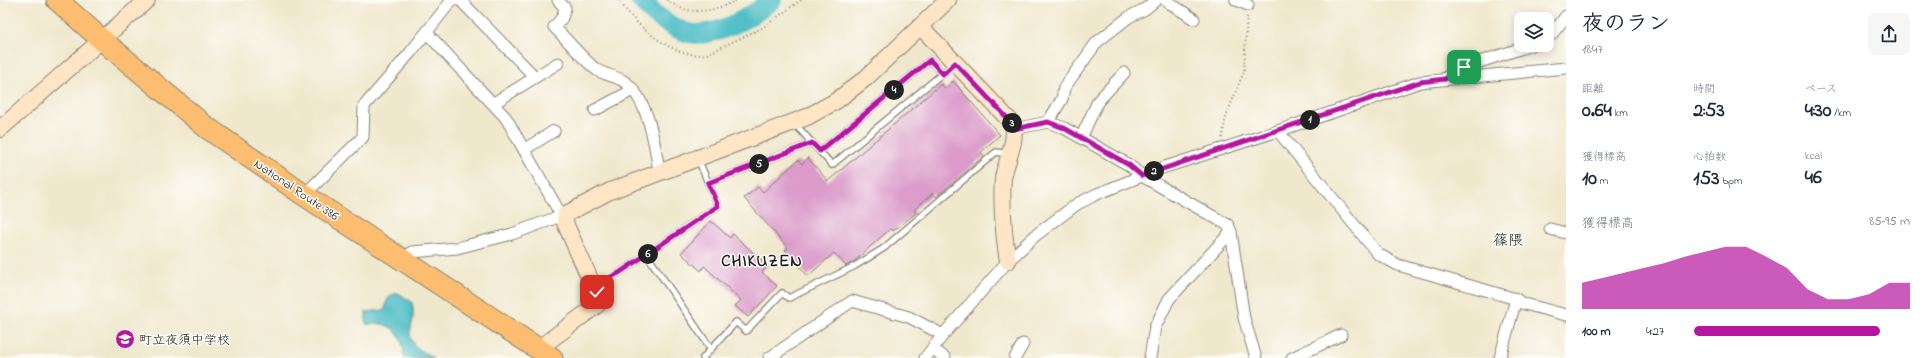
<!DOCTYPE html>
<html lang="ja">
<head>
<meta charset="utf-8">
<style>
  body { margin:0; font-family:"Indie Flower","Klee One",sans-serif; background:#f6f6f7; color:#1f2937; height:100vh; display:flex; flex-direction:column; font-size:15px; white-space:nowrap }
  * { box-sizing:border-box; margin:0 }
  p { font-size:13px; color:#747a83 }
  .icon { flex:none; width:22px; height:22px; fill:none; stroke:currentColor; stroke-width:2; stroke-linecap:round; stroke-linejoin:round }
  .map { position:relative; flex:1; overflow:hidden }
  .sheet { display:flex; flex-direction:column; background:#fff; width:360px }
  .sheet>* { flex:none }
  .controls { position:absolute; left:1514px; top:12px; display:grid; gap:8px }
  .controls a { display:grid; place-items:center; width:40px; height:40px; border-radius:8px; background:#fff; box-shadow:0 2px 10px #0003; font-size:20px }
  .pin { position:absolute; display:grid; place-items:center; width:34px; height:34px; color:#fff; margin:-17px; border-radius:8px; box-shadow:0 2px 6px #0006 }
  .km { position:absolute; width:20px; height:20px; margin:-10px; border-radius:50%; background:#222; color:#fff; font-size:11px; line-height:20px; text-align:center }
  .round { display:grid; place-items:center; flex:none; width:42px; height:42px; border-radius:8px; background:#f6f6f7 }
  .headline { display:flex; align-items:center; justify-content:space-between; height:68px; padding:0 16px }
  h1 { font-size:22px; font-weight:700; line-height:30px }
  .stats { display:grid; grid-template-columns:repeat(3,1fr); gap:6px; height:68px; padding:4px 16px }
  .stats div { display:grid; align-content:center }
  .stats b { font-size:20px; font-weight:700 }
  .stats small { font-size:11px; font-weight:400 }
  .stats p { font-size:11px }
  .chart { height:112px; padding:8px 16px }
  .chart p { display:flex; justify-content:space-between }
  .chart svg { width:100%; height:72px; margin-top:4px; fill:#b5179e; opacity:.7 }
  ul { padding:0 16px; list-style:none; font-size:13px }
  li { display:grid; grid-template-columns:64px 48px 1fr; align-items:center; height:30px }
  li i { height:10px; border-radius:5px; background:#b5179e }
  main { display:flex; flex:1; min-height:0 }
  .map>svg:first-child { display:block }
  .water { fill:#52c0c8; stroke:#376e72 }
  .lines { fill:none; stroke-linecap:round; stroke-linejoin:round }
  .river { stroke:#52c0c8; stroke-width:20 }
  .building { fill:#db9ccb }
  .lane-casing { stroke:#868274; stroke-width:8 }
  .street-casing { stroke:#868274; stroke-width:13 }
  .secondary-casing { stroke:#868274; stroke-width:18 }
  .highway-casing { stroke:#868274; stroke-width:23 }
  .path { stroke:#868274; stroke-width:2; stroke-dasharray:1 3; stroke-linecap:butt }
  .lane { stroke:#fff; stroke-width:5.5 }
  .street { stroke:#fff; stroke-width:11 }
  .secondary { stroke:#fee5c5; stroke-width:16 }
  .highway { stroke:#fcbd6f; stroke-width:21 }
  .route-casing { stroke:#fff; stroke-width:8 }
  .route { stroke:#b5179e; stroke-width:5 }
  .labels { text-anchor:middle; stroke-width:3; stroke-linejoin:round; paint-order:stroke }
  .street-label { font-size:13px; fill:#1c1c1c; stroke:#fdfcf7 }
  .poi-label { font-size:13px; fill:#1c1c1c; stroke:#fdfcf7; text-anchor:start }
  .quarter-label { font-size:15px; fill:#1c1c1c; stroke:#fdfcf7 }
  .district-label { font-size:17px; font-weight:bold; letter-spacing:1px; fill:#1c1c1c; stroke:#fdfcf7 }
</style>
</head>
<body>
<main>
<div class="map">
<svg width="1566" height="358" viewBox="0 0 1566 358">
  <rect width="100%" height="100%" fill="#fdfcf7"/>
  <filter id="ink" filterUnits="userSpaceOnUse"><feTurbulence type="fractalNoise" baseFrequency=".025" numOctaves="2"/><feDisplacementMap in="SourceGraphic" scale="8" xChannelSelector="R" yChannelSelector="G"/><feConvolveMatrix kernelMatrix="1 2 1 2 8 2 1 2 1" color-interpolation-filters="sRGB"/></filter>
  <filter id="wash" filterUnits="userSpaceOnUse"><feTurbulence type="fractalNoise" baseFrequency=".012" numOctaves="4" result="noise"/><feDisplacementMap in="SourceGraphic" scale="16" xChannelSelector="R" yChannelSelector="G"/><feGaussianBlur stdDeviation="0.9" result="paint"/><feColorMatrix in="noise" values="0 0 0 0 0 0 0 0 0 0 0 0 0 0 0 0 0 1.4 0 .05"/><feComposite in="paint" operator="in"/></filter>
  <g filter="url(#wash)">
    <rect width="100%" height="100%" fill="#f0e8cd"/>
    <path class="water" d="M398,293l14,9c7,30 -19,34 22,56h-30c0,-15 -5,-30 -22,-34 -6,-1 -11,1 -16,0v-12l17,-2 2,-1c2,-10 3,-14 13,-16z"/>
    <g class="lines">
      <path class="river" d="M641,0c11,14 37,34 56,34 27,-1 55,-18 75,-34"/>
    </g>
    <g id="blocks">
      <g class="building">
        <polygon points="953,81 1000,135 981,152 984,156 936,197 933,193 914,210 916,213 893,231 890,229 852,263 846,266 834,253 808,276 785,250 788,248 744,198 758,187 763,192 798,160 802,164 808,158 828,181 941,84 946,89"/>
        <polygon points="711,221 730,238 733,234 768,266 762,272 777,286 748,317 735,306 741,300 704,266 701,271 681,253"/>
      </g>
    </g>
  </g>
  <g filter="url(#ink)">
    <use href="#blocks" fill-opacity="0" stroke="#868274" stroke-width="1"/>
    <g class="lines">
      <defs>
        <g id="lane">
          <polyline points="795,124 832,165 955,63"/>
          <polyline points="820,151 930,60 943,74"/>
          <polyline points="708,183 812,143"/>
          <polyline points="647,255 711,349 703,358"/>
          <polyline points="619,273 718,206 698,159"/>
          <polyline points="711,349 736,322 746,331 782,293 789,298 855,266 884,248 996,152 1008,154"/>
        </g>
        <g id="street">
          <polyline points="460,0 535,77"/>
          <path d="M558,0l7,8 -3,10 -8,9c13,12 29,33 43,43 8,5 19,6 28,12 23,17 30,62 34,89"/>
          <polyline points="1165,0 1194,19"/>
          <polyline points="1236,0 1248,5"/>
          <polyline points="427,33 506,118 561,215"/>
          <polyline points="1547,37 1552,34 1566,16"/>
          <polyline points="1445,78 1464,67 1532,45"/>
          <polyline points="494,103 558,63"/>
          <polyline points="595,110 633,90"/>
          <polyline points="1048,122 1064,128 1129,165 1142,176 1228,225 1231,232 1244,318 1256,358"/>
          <polyline points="1014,129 1048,122 1062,99 1064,88 1097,42 1129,17 1145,9 1156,0"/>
          <polyline points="1278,131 1378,254 1398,265 1516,299 1521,303 1566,315"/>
          <polyline points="1081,138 1098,101 1124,73"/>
          <polyline points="525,149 554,131"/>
          <polyline points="304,195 363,137 364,106 410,53 452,0"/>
          <polyline points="1550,229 1566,233"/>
          <polyline points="403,259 412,252 457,248 512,234 566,214"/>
          <polyline points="933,349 945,358"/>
          <polyline points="769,358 852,301 909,317 943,335"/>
          <polyline points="925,358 943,335 1008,261 1036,235 1077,204 1097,194 1162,168 1278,131 1420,82 1566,68"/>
          <polyline points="1015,358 1023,344"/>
          <polyline points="1150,358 1155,327 1169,299 1231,232"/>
          <polyline points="1292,358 1341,335"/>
          <polyline points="1500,358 1516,299"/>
        </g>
        <g id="secondary">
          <path d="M921,27l92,97c4,18 -7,37 -10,54 -2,23 1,61 5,83"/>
          <polyline points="0,129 147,0"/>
          <polyline points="538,349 597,305 599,299 565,223 566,214 610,191 807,117 836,101 866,78 948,0"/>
        </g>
        <polyline id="highway" points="57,0 102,40 206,127 304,195 552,358"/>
      </defs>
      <use href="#lane" class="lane-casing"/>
      <use href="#street" class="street-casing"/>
      <use href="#secondary" class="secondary-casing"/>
      <use href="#highway" class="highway-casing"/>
      <g class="path">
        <path d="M619,0c16,26 56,60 88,54l55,-26 39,-28"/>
        <path d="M667,0c21,17 47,12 70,0"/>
        <polyline points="1222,138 1226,117 1244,71 1247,14"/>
        <polyline points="604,280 612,276"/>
      </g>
      <use href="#lane" class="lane"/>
      <use href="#street" class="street"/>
      <use href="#secondary" class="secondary"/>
      <use href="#highway" class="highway"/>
    </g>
  </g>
  <g class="lines" filter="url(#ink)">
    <defs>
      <polyline id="route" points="597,292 594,285 619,273 718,206 708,183 812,143 820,151 930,60 943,74 955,63 1013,124 1014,129 1048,122 1064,128 1129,165 1142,176 1420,82 1445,79 1464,67"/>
    </defs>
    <use href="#route" class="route-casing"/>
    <use href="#route" class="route"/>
  </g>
  <defs>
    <symbol id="school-disc" viewBox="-11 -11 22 22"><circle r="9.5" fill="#b5179e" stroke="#fdfcf7"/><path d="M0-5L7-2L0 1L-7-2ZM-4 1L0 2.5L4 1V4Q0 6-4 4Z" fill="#fff"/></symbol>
  </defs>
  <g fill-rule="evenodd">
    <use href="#school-disc" x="114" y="328" width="22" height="22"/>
  </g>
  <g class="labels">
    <g class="street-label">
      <text transform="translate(297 189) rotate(34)" y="5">National Route 386</text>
    </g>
    <g class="poi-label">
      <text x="139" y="344">町立夜須中学校</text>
    </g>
    <g class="quarter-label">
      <text x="1508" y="245">篠隈</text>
    </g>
    <g class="district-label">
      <text x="762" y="266">CHIKUZEN</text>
    </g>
  </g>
</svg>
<div class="controls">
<a><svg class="icon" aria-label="layers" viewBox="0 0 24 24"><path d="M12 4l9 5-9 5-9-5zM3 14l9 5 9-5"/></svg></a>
</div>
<div class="pin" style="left:1464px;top:67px;background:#1e9e55"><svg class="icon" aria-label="arrive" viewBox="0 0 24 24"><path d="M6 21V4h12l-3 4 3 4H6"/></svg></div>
<div class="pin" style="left:597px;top:292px;background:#d93025"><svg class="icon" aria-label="check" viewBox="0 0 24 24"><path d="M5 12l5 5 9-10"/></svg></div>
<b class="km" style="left:1310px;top:120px">1</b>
<b class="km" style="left:1154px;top:171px">2</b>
<b class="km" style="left:1012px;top:123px">3</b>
<b class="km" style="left:894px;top:90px">4</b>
<b class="km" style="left:759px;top:164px">5</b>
<b class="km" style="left:648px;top:254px">6</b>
</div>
<section class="sheet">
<div class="headline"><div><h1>夜のラン</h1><p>18:47</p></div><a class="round"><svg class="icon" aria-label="share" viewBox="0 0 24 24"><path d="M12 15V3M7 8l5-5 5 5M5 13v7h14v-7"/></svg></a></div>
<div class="stats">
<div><p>距離</p><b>0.64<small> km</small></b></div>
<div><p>時間</p><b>2:53</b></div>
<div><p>ペース</p><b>4:30<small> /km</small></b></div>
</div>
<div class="stats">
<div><p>獲得標高</p><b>10<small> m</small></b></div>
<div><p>心拍数</p><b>153<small> bpm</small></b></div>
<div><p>kcal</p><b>46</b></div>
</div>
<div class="chart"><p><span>獲得標高</span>85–95 m</p>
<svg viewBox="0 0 160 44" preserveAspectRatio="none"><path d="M0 44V28L10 25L20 22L30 19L40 16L50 12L60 9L70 6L80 6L90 12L100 19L110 32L120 38L130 38L140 35L150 28L160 28V44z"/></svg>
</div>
<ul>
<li><b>100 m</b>4:27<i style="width:86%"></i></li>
</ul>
</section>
</main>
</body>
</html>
